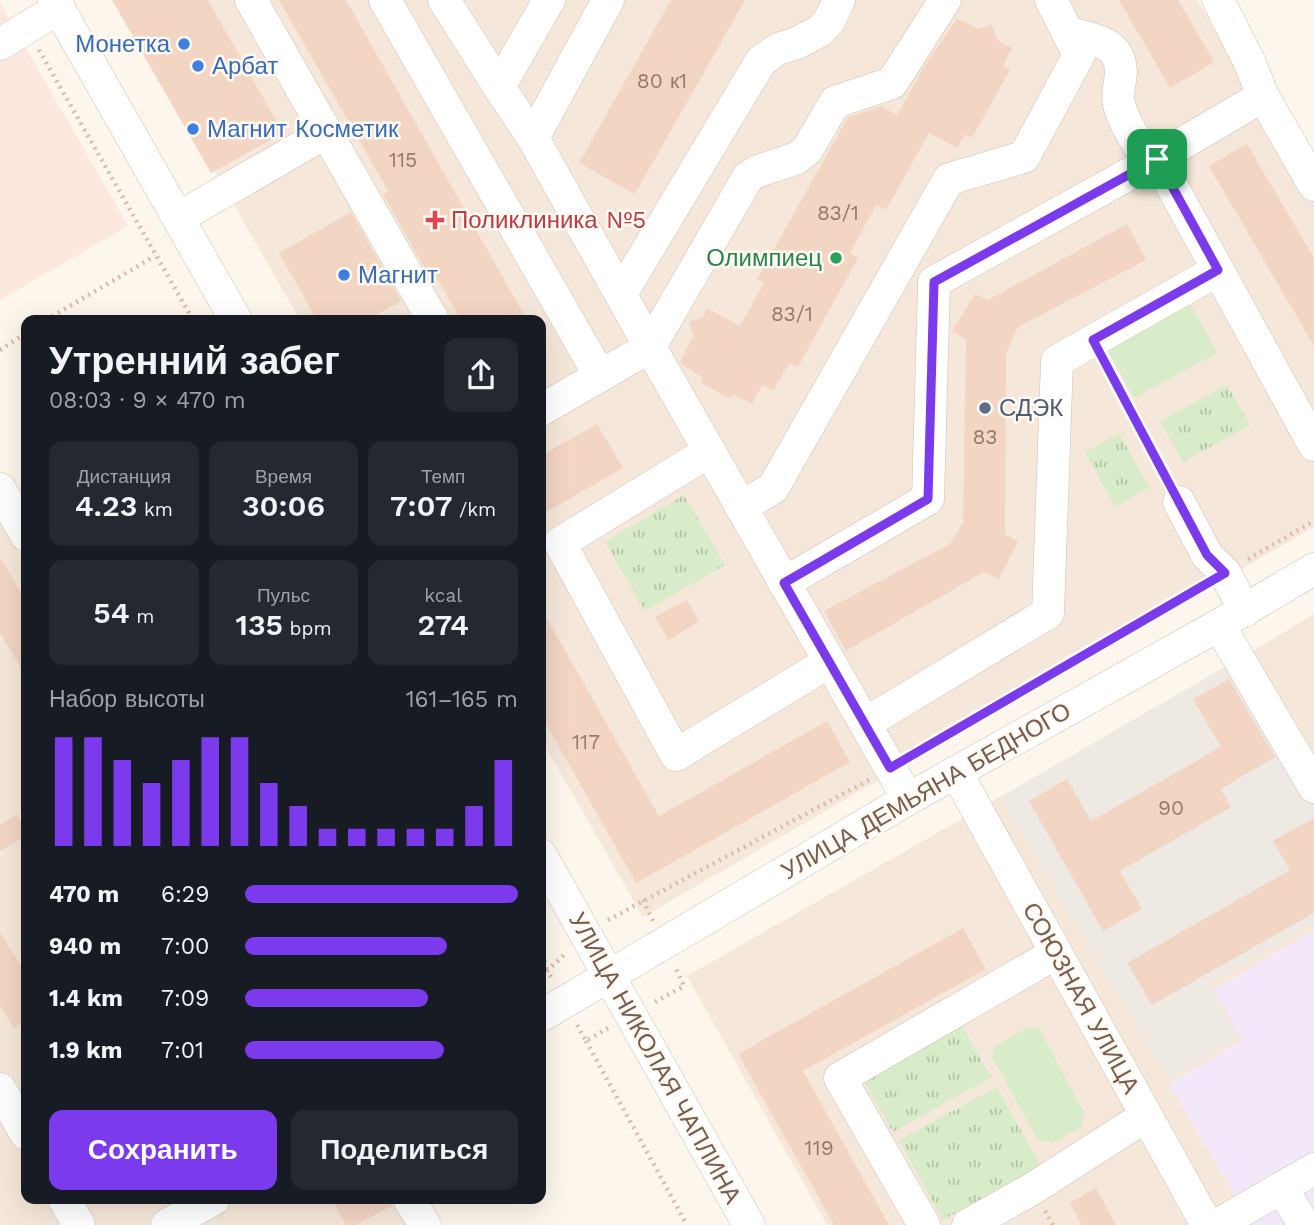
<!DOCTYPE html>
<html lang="ru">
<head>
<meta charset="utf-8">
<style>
  body { margin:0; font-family:"Work Sans",sans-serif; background:#242831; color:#f1f3f6; height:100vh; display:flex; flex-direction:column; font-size:26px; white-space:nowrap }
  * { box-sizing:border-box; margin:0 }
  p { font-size:23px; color:#9ea1a6 }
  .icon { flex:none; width:38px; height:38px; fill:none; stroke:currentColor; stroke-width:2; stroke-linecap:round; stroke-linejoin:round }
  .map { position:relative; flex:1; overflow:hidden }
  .side { position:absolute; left:21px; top:315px; width:525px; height:889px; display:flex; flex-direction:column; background:#171b24; border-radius:14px; box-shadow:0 7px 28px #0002 }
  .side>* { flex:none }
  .pin { position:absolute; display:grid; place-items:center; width:60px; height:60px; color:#fff; margin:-30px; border-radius:14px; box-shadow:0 4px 10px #0006 }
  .round { display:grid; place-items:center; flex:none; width:74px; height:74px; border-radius:14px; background:#242831 }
  .headline { display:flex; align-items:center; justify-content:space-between; height:119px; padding:0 28px }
  h1 { font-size:38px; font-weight:600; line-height:52px }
  .stats { display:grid; grid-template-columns:repeat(3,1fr); gap:10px; height:119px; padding:7px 28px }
  .stats div { display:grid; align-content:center; border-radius:14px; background:#242831; text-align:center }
  .stats b { font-size:30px; font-weight:600 }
  .stats small { font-size:19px; font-weight:400 }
  .stats p { font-size:19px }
  .chart { height:196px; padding:14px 28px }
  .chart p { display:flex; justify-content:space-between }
  .chart svg { width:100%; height:126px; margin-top:7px; stroke:#7c3aed; stroke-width:6 }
  .button { display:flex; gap:14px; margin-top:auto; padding:14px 28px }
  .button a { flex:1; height:80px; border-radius:14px; background:#7c3aed; color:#fff; font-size:28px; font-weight:600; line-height:80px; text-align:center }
  .button a+a { background:#242831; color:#f1f3f6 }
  ul { padding:0 28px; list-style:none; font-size:23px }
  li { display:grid; grid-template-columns:112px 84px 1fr; align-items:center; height:52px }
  li i { height:18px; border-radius:9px; background:#7c3aed }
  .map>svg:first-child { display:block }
  .residential { fill:#f5e8da }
  .commercial { fill:#fde8e0 }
  .industrial { fill:#efe9e4 }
  .education { fill:#f3e8fa }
  .grass { fill:#d8ecc9 }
  .park { fill:url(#park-tufts) }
  .building { fill:#f3d5c3 }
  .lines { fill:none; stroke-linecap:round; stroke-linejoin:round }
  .minor-casing { stroke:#d1beb0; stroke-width:33 }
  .path { stroke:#d9b8a5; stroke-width:4.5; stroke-dasharray:2 5; stroke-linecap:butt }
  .minor { stroke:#fff; stroke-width:32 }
  .route-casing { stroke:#fff; stroke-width:14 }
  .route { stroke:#7c3aed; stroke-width:9 }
  .shop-dot { fill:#3f7fe0; stroke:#fffaf3; stroke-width:2.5 }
  .health-dot { fill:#e0444e; stroke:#fffaf3; stroke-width:2.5 }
  .leisure-dot { fill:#2e9e5b; stroke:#fffaf3; stroke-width:2.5 }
  .service-dot { fill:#5c6f8a; stroke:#fffaf3; stroke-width:2.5 }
  .labels { text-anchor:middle; stroke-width:5; stroke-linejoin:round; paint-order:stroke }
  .number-label { font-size:21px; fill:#987a6a }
  .shop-label { font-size:24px; fill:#366cbe; stroke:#fffaf3; text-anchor:start }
  .health-label { font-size:24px; fill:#be3a42; stroke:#fffaf3; text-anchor:start }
  .leisure-label { font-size:24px; fill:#27864d; stroke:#fffaf3; text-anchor:end }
  .service-label { font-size:24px; fill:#4e5e75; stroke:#fffaf3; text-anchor:start }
  .street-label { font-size:24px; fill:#7a5c4d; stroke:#fffaf3 }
</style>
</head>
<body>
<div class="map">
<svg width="1314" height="1225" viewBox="0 0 1314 1225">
  <defs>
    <pattern id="park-tufts" width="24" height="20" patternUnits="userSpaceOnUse" patternTransform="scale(1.75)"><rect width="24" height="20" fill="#d8ecc9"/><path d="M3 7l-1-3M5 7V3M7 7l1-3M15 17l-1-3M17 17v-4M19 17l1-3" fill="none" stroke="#b4c2a5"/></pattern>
  </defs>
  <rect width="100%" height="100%" fill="#fdf6ec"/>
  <g class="residential">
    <polygon points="116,0 1197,0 1314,201 1314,527 643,917 541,739 541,320 300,320"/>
    <polygon points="0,517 26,562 26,1199 398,1199 414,1225 0,1225"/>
    <polygon points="1314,614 1314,760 1253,651"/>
    <polygon points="1000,797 1169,1078 1207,984 1314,923 1314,1225 827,1225 687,976"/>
  </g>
  <polygon class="commercial" points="0,3 128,226 0,300"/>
  <polygon class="industrial" points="1247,654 1314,768 1314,923 1207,984 1240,1036 1169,1078 1000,797"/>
  <polygon class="education" points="1314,930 1314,1225 1253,1225 1169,1084 1243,1040 1214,990"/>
  <g class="grass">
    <polygon points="1189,301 1217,353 1134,398 1106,346"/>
    <polygon points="1029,1027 1039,1029 1085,1114 1081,1127 1053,1143 1038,1140 992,1057 995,1046"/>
  </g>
  <g class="park">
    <polygon points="1227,385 1250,425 1183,462 1160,421"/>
    <polygon points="1119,433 1149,488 1115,507 1085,452"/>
    <polygon points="684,495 725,565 645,611 605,542"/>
    <polygon points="960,1022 991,1077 893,1132 862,1078"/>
    <polygon points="997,1087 1041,1167 943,1220 899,1140"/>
  </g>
  <g class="building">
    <polygon points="112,0 208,0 283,133 211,173"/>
    <polygon points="279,0 346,0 527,320 461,320 438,280 433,283 383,194 388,191"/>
    <polygon points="671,0 745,0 635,194 579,163"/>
    <polygon points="1119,0 1178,0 1214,62 1170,88"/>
    <polygon points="957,18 978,29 992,24 997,40 1012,48 1003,66 1010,70 972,138 965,134 957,148 929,133 886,210 876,205 850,253 858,258 798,367 789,363 773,391 762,385 752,404 734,395 731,399 701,383 704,378 682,365 680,362 693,336 689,322 703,317 707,308 740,326 764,283 757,279 848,117 881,106 897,115 922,70"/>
    <polygon points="1247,144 1314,258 1314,346 1209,166"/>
    <polygon points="351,212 401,301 367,320 317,320 279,253"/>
    <polygon points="1127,224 1146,260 1018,327 1006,353 1005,534 1018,542 999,579 984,572 846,651 824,611 950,544 963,522 966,340 952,331 975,294 988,300"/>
    <polygon points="597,424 623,468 541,515 541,456"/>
    <polygon points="0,557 26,602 26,676 0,633"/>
    <polygon points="687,600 699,622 668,640 655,617"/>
    <polygon points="541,608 659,816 827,721 850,762 636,883 541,715"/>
    <polygon points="1229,679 1275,757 1221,789 1231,807 1120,871 1142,909 1103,931 1029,801 1067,779 1091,821 1221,747 1193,699"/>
    <polygon points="17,815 26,831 26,836 0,851 0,824"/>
    <polygon points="1314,818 1314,913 1152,1005 1127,963 1290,870 1273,841"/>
    <polygon points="963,928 986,969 803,1071 889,1225 834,1225 738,1054"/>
    <polygon points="0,932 26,974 26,1020 13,1028 0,1005"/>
    <polygon points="1096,1188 1116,1225 1082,1225 1070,1203"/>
    <polygon points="332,1199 391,1199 392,1206 356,1225 346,1225"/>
  </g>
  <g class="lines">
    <defs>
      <g id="minor">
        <polyline points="54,0 236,320"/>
        <polyline points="251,0 433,320"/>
        <polyline points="385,0 600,376"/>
        <polyline points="444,0 499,87 549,0"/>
        <polyline points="608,0 533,138 650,347 748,177 756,172 797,158 807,150 835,102 892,83 945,0"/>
        <polyline points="1218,0 1250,63 1263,96 1314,185"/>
        <path d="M1068,33c24,6 52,8 53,38 0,11 -5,22 -2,33 5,21 20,40 30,59"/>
        <polyline points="0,44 59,8"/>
        <polyline points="499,87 533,138"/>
        <polyline points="1157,159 1314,445"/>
        <polyline points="178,218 327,132"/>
        <polyline points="621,294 761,61 778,49 797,43 820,31 829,21 839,0"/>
        <polyline points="541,410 650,347 908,799"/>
        <polyline points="710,451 560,543 676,755 829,662"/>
        <polyline points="0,489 26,535"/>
        <polyline points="1179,502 1207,555 1225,573 1245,611"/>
        <polyline points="741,507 773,488 949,179 1024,157 1079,55 1051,0"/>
        <polyline points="784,583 928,499 934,282 1149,163 1263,96"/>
        <polyline points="1219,625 1314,787"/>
        <polyline points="866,723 1048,613 1057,361 1218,270"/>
        <polyline points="956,772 1207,1225"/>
        <polyline points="541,855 749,1225"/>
        <polyline points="541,1016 908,799 1219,625 1314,569"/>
        <polyline points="0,1089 26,1134"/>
        <polyline points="1282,1188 1304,1225"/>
        <polyline points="64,1199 79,1225"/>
        <polyline points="409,1199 425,1225"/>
        <polyline points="167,1225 214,1199"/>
        <polyline points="924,1225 840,1078 1056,953"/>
        <polyline points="968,1225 1032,1189 1146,1116"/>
        <polyline points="1217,1225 1314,1169"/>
      </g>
    </defs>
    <use href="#minor" class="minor-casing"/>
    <g class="path">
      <polyline points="39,50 193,320"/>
      <polyline points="46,320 155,256"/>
      <polyline points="0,350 26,333"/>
      <polyline points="1105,362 1166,478"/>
      <polyline points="1248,559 1314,521"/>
      <polyline points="913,755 1201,586"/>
      <polyline points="643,900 653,921"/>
      <polyline points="608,920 869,780"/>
      <polyline points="541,947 547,971"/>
      <polyline points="551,977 547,971 566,953"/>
      <polyline points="655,1002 684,986 675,967"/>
      <polyline points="577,1025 586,1041 608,1028"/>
      <polyline points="586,1041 687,1225"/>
      <polyline points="1045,1211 1053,1225"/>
    </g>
    <use href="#minor" class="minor"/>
  </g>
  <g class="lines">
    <defs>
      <polygon id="route" points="1157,159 1218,270 1093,340 1207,555 1225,573 890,768 784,583 928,499 934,282"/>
    </defs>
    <use href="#route" class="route-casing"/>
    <use href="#route" class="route"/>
  </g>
  <g class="shop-dot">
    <circle cx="184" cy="44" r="7"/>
    <circle cx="198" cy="66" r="7"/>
    <circle cx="193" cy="129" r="7"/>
    <circle cx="344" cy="275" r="7"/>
  </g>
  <path class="health-dot" d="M431.5 209.5h7v7h7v7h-7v7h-7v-7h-7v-7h7z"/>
  <circle class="leisure-dot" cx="836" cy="258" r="7"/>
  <circle class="service-dot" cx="985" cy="408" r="7"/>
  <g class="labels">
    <g class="number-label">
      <text x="662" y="88">80 к1</text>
      <text x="403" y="167">115</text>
      <text x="838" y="220">83/1</text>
      <text x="792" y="321">83/1</text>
      <text x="985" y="444">83</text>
      <text x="586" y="749">117</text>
      <text x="1171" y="815">90</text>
      <text x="819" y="1155">119</text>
    </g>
    <g class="shop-label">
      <text x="170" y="52" text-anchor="end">Монетка</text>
      <text x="212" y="74">Арбат</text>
      <text x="207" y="137">Магнит Косметик</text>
      <text x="358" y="283">Магнит</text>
    </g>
    <g class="health-label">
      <text x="451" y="228">Поликлиника №5</text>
    </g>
    <g class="leisure-label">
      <text x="822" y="266">Олимпиец</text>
    </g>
    <g class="service-label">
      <text x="999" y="416">СДЭК</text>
    </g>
    <g class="street-label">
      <text transform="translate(926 791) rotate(-30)" y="8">УЛИЦА ДЕМЬЯНА БЕДНОГО</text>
      <text transform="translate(1081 998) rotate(61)" y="8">СОЮЗНАЯ УЛИЦА</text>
      <text transform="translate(655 1058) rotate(61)" y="8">УЛИЦА НИКОЛАЯ ЧАПЛИНА</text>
    </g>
  </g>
</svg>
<div class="pin" style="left:1157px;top:159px;background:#1e9e55"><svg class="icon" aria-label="arrive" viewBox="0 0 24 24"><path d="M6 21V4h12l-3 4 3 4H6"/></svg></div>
<section class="side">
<div class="headline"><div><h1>Утренний забег</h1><p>08:03 · 9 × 470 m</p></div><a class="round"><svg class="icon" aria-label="share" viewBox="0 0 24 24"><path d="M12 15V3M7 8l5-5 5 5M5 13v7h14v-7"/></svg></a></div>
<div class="stats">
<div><p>Дистанция</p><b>4.23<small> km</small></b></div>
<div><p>Время</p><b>30:06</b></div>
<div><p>Темп</p><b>7:07<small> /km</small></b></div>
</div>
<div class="stats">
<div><b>54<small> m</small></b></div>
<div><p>Пульс</p><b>135<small> bpm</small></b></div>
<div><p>kcal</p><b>274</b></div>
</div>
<div class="chart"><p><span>Набор высоты</span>161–165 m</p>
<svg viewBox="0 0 160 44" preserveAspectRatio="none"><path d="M5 44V6M15 44V6M25 44V14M35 44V22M45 44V14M55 44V6M65 44V6M75 44V22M85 44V30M95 44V38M105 44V38M115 44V38M125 44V38M135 44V38M145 44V30M155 44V14"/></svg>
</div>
<ul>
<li><b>470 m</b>6:29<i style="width:100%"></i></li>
<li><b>940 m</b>7:00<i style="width:74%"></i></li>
<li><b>1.4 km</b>7:09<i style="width:67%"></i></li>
<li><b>1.9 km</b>7:01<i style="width:73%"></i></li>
</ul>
<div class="button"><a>Сохранить</a><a>Поделиться</a></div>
</section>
</div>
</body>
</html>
